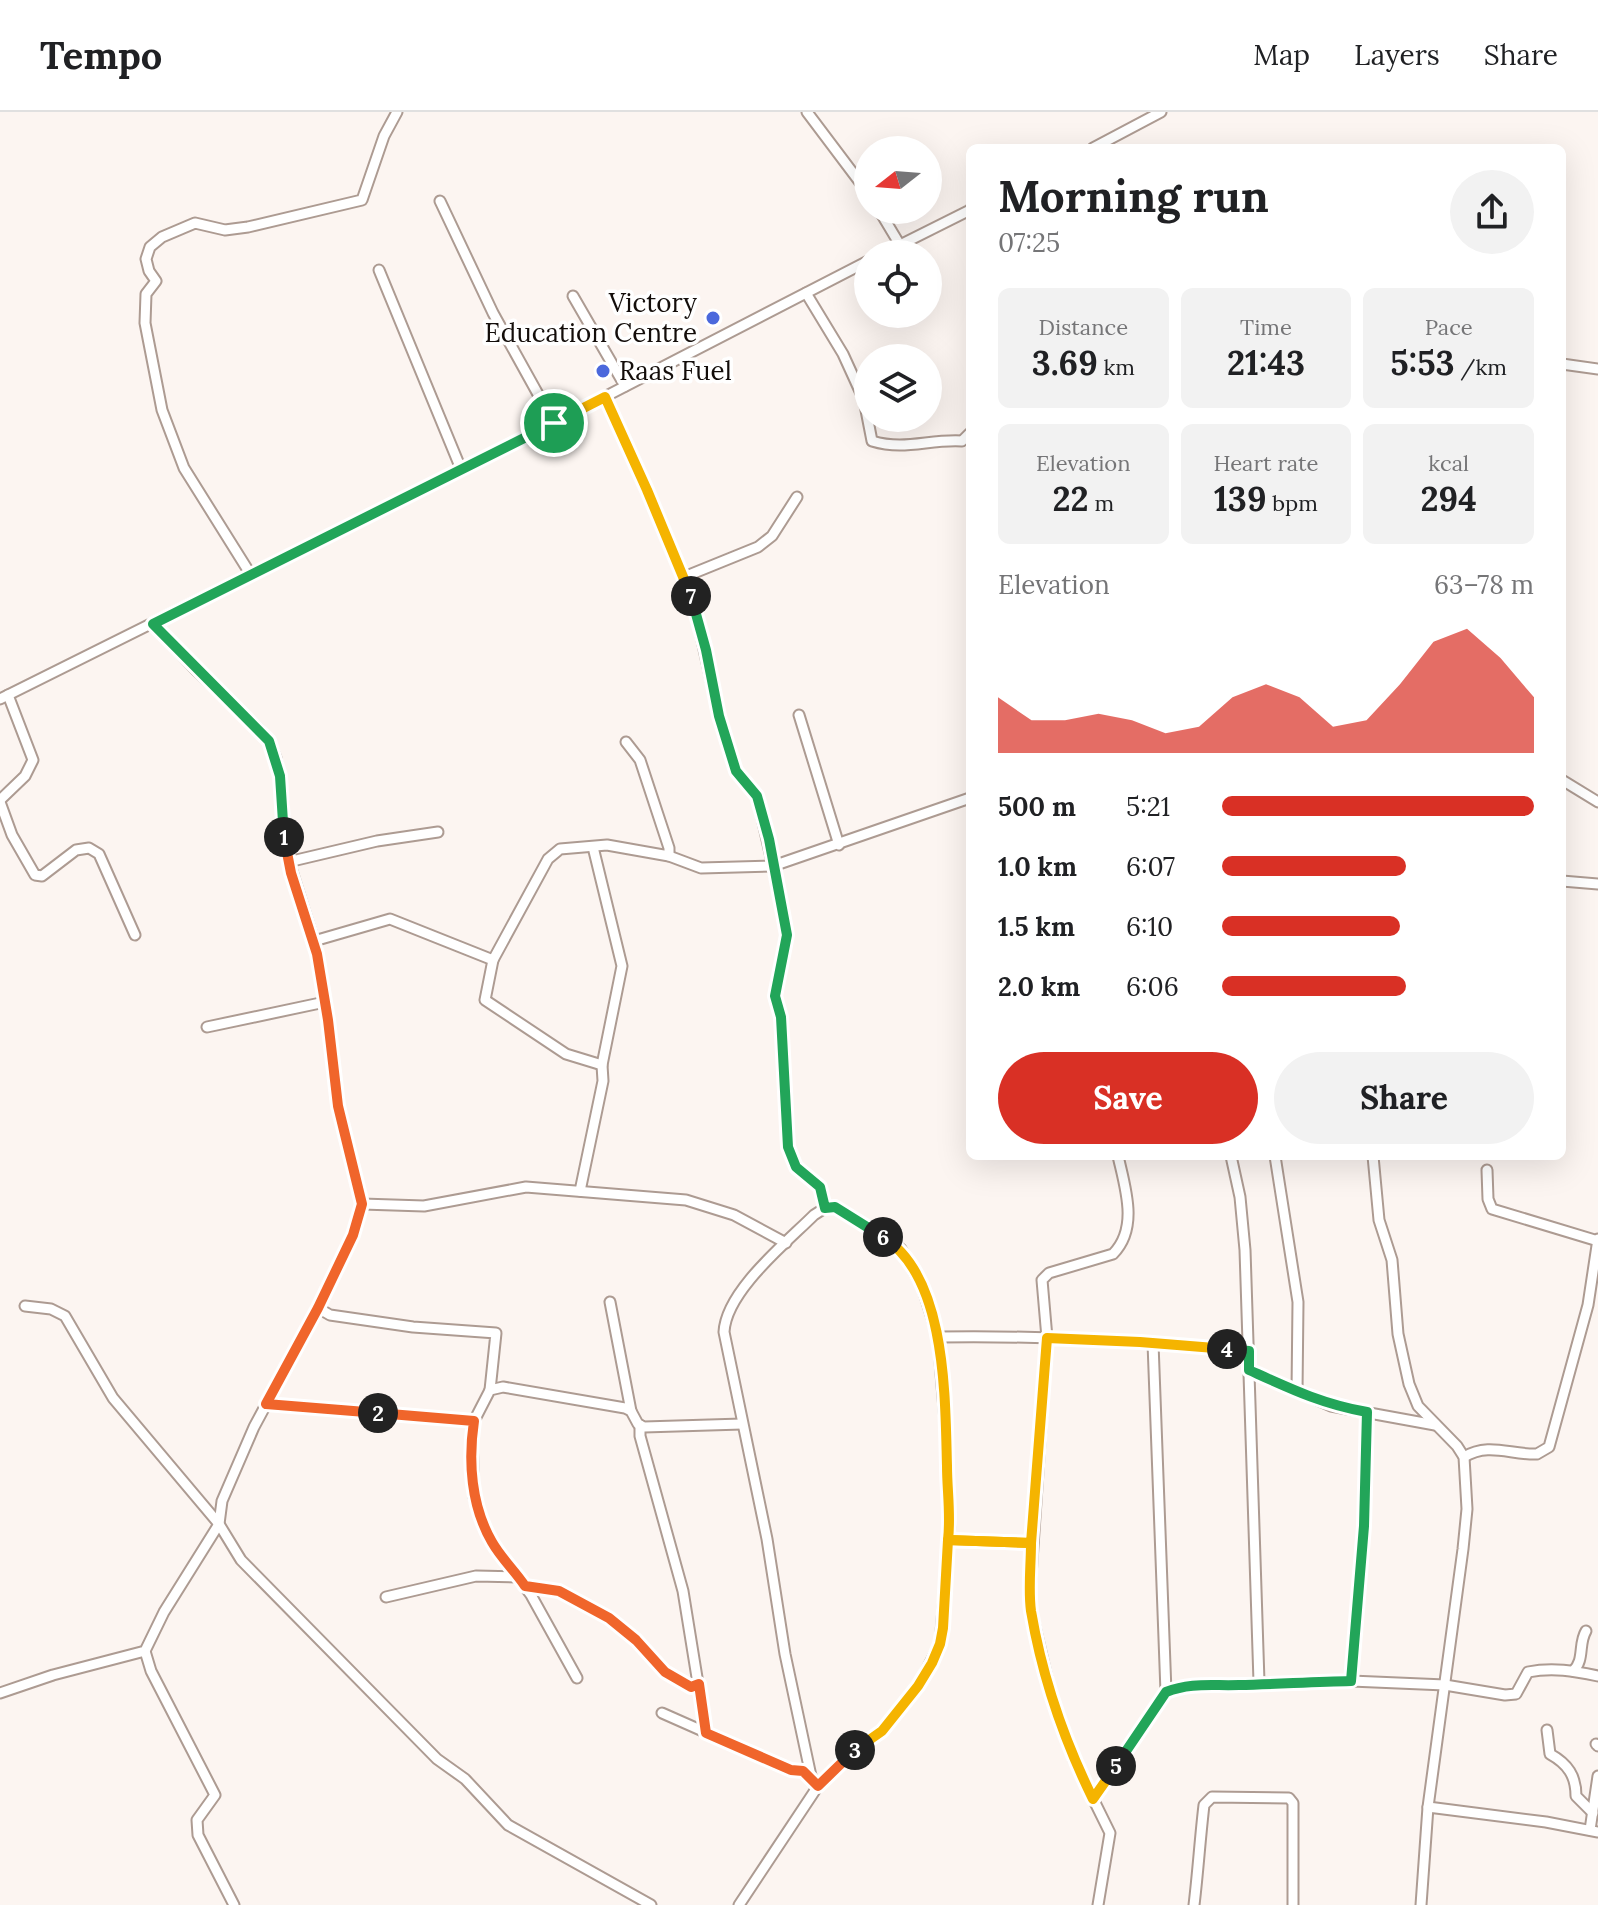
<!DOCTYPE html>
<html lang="en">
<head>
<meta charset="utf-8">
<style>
  body { margin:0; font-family:Lora,serif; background:#f2f2f2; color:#202124; height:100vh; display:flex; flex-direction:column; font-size:30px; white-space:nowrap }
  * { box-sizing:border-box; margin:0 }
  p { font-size:26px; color:#757577 }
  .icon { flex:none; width:44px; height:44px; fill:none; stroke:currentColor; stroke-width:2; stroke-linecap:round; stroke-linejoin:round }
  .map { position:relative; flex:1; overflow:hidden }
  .drawer { position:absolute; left:966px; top:32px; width:600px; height:1016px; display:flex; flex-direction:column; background:#fff; border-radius:12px; box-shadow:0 8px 32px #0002 }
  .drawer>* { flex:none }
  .needle { width:52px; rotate:253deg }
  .tools { position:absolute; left:854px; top:24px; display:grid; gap:16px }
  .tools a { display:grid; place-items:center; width:88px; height:88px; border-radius:50%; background:#fff; box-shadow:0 8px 32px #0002; font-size:40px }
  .pin { position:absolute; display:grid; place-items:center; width:68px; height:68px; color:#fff; margin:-34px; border:4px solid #fff; border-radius:50%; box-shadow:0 2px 8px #0007 }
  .km { position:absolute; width:40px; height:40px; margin:-20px; border-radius:50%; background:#222; color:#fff; font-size:22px; line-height:40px; text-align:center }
  .round { display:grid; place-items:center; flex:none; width:84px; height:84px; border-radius:42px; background:#f2f2f2 }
  .overview { display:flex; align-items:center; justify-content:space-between; height:136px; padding:0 32px }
  h1 { font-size:44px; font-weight:800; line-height:60px }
  .stats { display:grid; grid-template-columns:repeat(3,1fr); gap:12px; height:136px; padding:8px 32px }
  .stats div { display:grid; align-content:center; border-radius:12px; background:#f2f2f2; text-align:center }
  .stats b { font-size:34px; font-weight:800 }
  .stats small { font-size:22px; font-weight:400 }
  .stats p { font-size:22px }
  .chart { height:224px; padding:16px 32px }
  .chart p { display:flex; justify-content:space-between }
  .chart svg { width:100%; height:144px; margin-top:8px; fill:#d93025; opacity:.7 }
  .action { display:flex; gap:16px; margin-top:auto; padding:16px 32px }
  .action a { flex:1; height:92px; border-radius:48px; background:#d93025; color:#fff; font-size:32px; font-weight:800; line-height:92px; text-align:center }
  .action a+a { background:#f2f2f2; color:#202124 }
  ul { padding:0 32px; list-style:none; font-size:26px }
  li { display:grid; grid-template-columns:128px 96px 1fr; align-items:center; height:60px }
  li i { height:20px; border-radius:10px; background:#d93025 }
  header { display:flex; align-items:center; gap:48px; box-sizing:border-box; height:112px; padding:0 40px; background:#fff; border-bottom:2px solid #e0e0e0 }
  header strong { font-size:38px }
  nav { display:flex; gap:44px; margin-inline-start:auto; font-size:28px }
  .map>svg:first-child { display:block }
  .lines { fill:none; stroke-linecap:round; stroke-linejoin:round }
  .street-casing { stroke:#ad9b92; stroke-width:13 }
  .street { stroke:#fff; stroke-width:9 }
  .split-1-casing { stroke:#fff; stroke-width:16 }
  .split-2-casing { stroke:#fff; stroke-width:16 }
  .split-3-casing { stroke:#fff; stroke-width:16 }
  .split-4-casing { stroke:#fff; stroke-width:16 }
  .split-5-casing { stroke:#fff; stroke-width:16 }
  .split-6-casing { stroke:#fff; stroke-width:16 }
  .split-7-casing { stroke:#fff; stroke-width:16 }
  .split-8-casing { stroke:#fff; stroke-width:16 }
  .split-1 { stroke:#22a559; stroke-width:10 }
  .split-2 { stroke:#f0652b; stroke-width:10 }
  .split-3 { stroke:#f0652b; stroke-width:10 }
  .split-4 { stroke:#f5b400; stroke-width:10 }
  .split-5 { stroke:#22a559; stroke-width:10 }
  .split-6 { stroke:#f5b400; stroke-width:10 }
  .split-7 { stroke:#22a559; stroke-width:10 }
  .split-8 { stroke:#f5b400; stroke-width:10 }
  .poi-dot { fill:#4b68dc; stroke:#fff; stroke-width:3 }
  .labels { text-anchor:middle; stroke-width:7; stroke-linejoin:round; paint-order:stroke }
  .poi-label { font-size:26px; fill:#130d0a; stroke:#fff; text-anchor:end }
</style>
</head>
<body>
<header>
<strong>Tempo</strong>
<nav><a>Map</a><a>Layers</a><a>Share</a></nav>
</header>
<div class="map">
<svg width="1598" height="1793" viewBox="0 0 1598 1793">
  <rect width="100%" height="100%" fill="#fcf5f1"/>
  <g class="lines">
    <defs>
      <g id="street">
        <polyline points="807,0 868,81"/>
        <polyline points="1093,36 1161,0"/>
        <polyline points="440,89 493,201 554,311"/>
        <polyline points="879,98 900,133"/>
        <polyline points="882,142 970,98"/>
        <polyline points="379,158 461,357"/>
        <path d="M806,181l37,61 21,46 8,41c33,10 56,-2 90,0l8,-8"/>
        <polyline points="573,184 625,274"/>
        <polyline points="1562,252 1598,257"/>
        <polyline points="251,463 184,356 162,298 145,211 146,182 156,169 149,159 146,147 150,135 162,125 195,111 225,118 248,115 362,88 384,24 397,0"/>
        <polyline points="684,465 758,435 772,424 797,385"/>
        <polyline points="0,587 554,311 868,149"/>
        <polyline points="799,603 839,733"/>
        <polyline points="626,630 640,648 669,736 669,744"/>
        <polyline points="1562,668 1598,690"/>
        <polyline points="0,688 25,664 33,648 8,583"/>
        <polyline points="0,690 12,723 35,763 42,764 76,738 89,736 99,742 135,823"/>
        <polyline points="288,750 377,729 438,720"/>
        <polyline points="1562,769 1598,772"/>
        <polyline points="314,829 390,807 493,848 548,747 560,737 607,733 669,744 701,756 773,754 757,684 736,659 719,604 693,488 647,378 605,285"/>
        <polyline points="493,848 485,888 566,942 602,953"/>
        <polyline points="207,915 325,890"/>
        <polyline points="1275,1044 1298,1190 1297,1280"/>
        <polyline points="1373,1044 1379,1108 1392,1148 1398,1222 1409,1272 1418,1294 1457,1334 1464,1345 1467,1397 1463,1437 1428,1695 1421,1793"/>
        <polyline points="1487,1058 1488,1087 1492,1097 1598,1129"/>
        <polyline points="580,1079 603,969 602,953 622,854 593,735"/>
        <polyline points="362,1092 424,1094 526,1075 686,1088 734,1103 786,1131"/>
        <polyline points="825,1096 820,1075 796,1055 788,1035 781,905 775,884 787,823 773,754 970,686"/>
        <polyline points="610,1190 631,1299"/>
        <polyline points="25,1194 51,1197 65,1204 113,1286 219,1412 241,1448 437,1647 465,1667 508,1713 651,1793"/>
        <polyline points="318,1196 330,1203 413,1215 496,1221 490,1278"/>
        <polyline points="1153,1231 1166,1580"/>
        <polyline points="1249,1258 1331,1294 1435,1313"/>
        <polyline points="266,1292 474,1309"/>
        <polyline points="640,1313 640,1324 683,1479 706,1621"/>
        <path d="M1464,1345c25,-15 46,-2 73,-3l12,-7 39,-142 10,-66"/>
        <polyline points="948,1428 1031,1431"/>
        <polyline points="525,1474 559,1479 609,1506 636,1528 665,1560 691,1575 699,1572"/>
        <polyline points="386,1485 476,1464 519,1465"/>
        <polyline points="145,1539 151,1559 215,1683 197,1708 198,1723 234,1793"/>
        <path d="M1573,1559c12,-11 5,-27 13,-40"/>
        <polyline points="577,1566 531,1483 492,1430 481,1407 474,1385 472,1326 474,1309 490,1278 503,1275 625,1296 631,1299 638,1312 644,1315 742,1312"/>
        <polyline points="1351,1569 1364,1414 1367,1300"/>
        <path d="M1259,1570l15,2 77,-3 94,4 60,10 11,-1 12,-22c25,-5 46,-1 70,4"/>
        <polyline points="0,1581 53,1563 145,1539 164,1500 219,1412 222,1389 254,1315 318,1196 353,1123 362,1092 338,994 328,908 314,829 286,740 282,680 276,646 269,629 258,616 196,558 153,512"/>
        <polyline points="662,1601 791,1658 803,1659 811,1665"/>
        <path d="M1547,1618l3,24c18,10 26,22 26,42l17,17"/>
        <polyline points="1596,1632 1598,1634"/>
        <path d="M818,1674l-7,-10 -26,-122 -18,-115 -43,-207c2,-41 62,-89 90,-117l11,-7 10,-1 66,42 21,37 16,51c104,-2 207,5 311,14"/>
        <path d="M1093,1687l73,-107c35,-14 62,0 93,-10l-14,-432 -5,-53 -9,-41"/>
        <polyline points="1428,1695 1546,1710 1598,1720"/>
        <polyline points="1590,1718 1598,1664"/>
        <polyline points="739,1793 818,1674 841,1650 882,1619 918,1574 940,1532 950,1415 946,1321 938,1225"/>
        <path d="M1098,1793l12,-72 -36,-73 -23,-66 -20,-84 -1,-19 17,-253 -5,-58 7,-7 64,-19c26,-26 12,-67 5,-98"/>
        <path d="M1194,1793c4,-33 6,-66 10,-100l8,-8 77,1 4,5v102"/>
      </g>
    </defs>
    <use href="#street" class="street-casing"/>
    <use href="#street" class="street"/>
  </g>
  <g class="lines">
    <defs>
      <polyline id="split-1" points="284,725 280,664 269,629 153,512 554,311"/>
      <polyline id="split-2" points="284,725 291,761 317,842 328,908 338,994 362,1092 353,1123 318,1196 266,1292 378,1301"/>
      <path id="split-3" d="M378,1301l96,8c-6,40 -3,85 18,121 9,16 23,29 33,44l34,5 50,27 27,22 29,32 26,15 8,-3 7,49 85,37 12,1 15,15 37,-36"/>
      <polyline id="split-4" points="855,1638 882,1619 918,1574 932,1551 940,1532 943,1516 948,1428 1031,1431 1047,1226 1140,1230 1227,1237"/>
      <path id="split-5" d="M1116,1654l50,-74c25,-10 47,-6 73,-7 37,-1 74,-3 112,-4l13,-155 3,-114c-45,-8 -76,-23 -118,-42v-19l-22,-2"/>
      <path id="split-6" d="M883,1125c64,40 62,161 64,229 0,24 4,49 1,74l83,3c0,23 -3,46 0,68 11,65 33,129 62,188l23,-33"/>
      <polyline id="split-7" points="691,484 706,538 719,604 736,659 757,684 769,727 787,823 775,884 781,905 788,1035 796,1055 820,1075 825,1096 835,1095 883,1125"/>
      <polyline id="split-8" points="554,311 605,285 647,378 691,484"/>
    </defs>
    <use href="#split-1" class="split-1-casing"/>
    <use href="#split-2" class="split-2-casing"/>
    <use href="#split-3" class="split-3-casing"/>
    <use href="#split-4" class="split-4-casing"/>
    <use href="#split-5" class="split-5-casing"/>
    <use href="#split-6" class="split-6-casing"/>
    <use href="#split-7" class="split-7-casing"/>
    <use href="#split-8" class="split-8-casing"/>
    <use href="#split-1" class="split-1"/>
    <use href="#split-2" class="split-2"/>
    <use href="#split-3" class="split-3"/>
    <use href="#split-4" class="split-4"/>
    <use href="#split-5" class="split-5"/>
    <use href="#split-6" class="split-6"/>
    <use href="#split-7" class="split-7"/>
    <use href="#split-8" class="split-8"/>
  </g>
  <g class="poi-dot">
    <circle cx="713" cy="206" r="8"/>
    <circle cx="603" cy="259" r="8"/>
  </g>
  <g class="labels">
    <g class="poi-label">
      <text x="697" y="200">Victory<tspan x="697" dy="30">Education Centre</tspan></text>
      <text x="619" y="268" text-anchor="start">Raas Fuel</text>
    </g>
  </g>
</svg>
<div class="tools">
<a><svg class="needle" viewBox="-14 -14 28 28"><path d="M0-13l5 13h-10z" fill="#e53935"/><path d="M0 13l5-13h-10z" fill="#757577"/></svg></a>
<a><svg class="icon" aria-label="locate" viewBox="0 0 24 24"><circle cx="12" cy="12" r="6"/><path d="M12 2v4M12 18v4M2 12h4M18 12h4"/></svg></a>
<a><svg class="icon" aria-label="layers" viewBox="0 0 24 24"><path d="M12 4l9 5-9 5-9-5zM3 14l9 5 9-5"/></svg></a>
</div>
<div class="pin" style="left:554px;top:311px;background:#1e9e55"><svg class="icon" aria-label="arrive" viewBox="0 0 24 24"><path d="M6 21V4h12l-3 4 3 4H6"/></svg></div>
<b class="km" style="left:284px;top:725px">1</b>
<b class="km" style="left:378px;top:1301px">2</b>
<b class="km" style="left:855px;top:1638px">3</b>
<b class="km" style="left:1227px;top:1237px">4</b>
<b class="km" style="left:1116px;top:1654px">5</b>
<b class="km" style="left:883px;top:1125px">6</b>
<b class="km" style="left:691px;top:484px">7</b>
<section class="drawer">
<div class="overview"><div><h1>Morning run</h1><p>07:25</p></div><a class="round"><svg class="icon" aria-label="share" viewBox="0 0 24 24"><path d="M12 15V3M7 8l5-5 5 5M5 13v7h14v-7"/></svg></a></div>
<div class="stats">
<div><p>Distance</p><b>3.69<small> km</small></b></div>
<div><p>Time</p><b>21:43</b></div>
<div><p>Pace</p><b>5:53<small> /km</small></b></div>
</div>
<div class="stats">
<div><p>Elevation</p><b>22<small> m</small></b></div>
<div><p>Heart rate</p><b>139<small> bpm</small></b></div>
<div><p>kcal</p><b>294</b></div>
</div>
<div class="chart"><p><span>Elevation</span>63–78 m</p>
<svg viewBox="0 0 160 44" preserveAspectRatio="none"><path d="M0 44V27L10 34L20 34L30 32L40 34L50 38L60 36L70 27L80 23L90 27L100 36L110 34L120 23L130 10L140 6L150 15L160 27V44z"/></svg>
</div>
<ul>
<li><b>500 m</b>5:21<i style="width:100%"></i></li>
<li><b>1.0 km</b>6:07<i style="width:59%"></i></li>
<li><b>1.5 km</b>6:10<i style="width:57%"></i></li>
<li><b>2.0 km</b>6:06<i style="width:59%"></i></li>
</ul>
<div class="action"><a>Save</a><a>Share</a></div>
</section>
</div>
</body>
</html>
